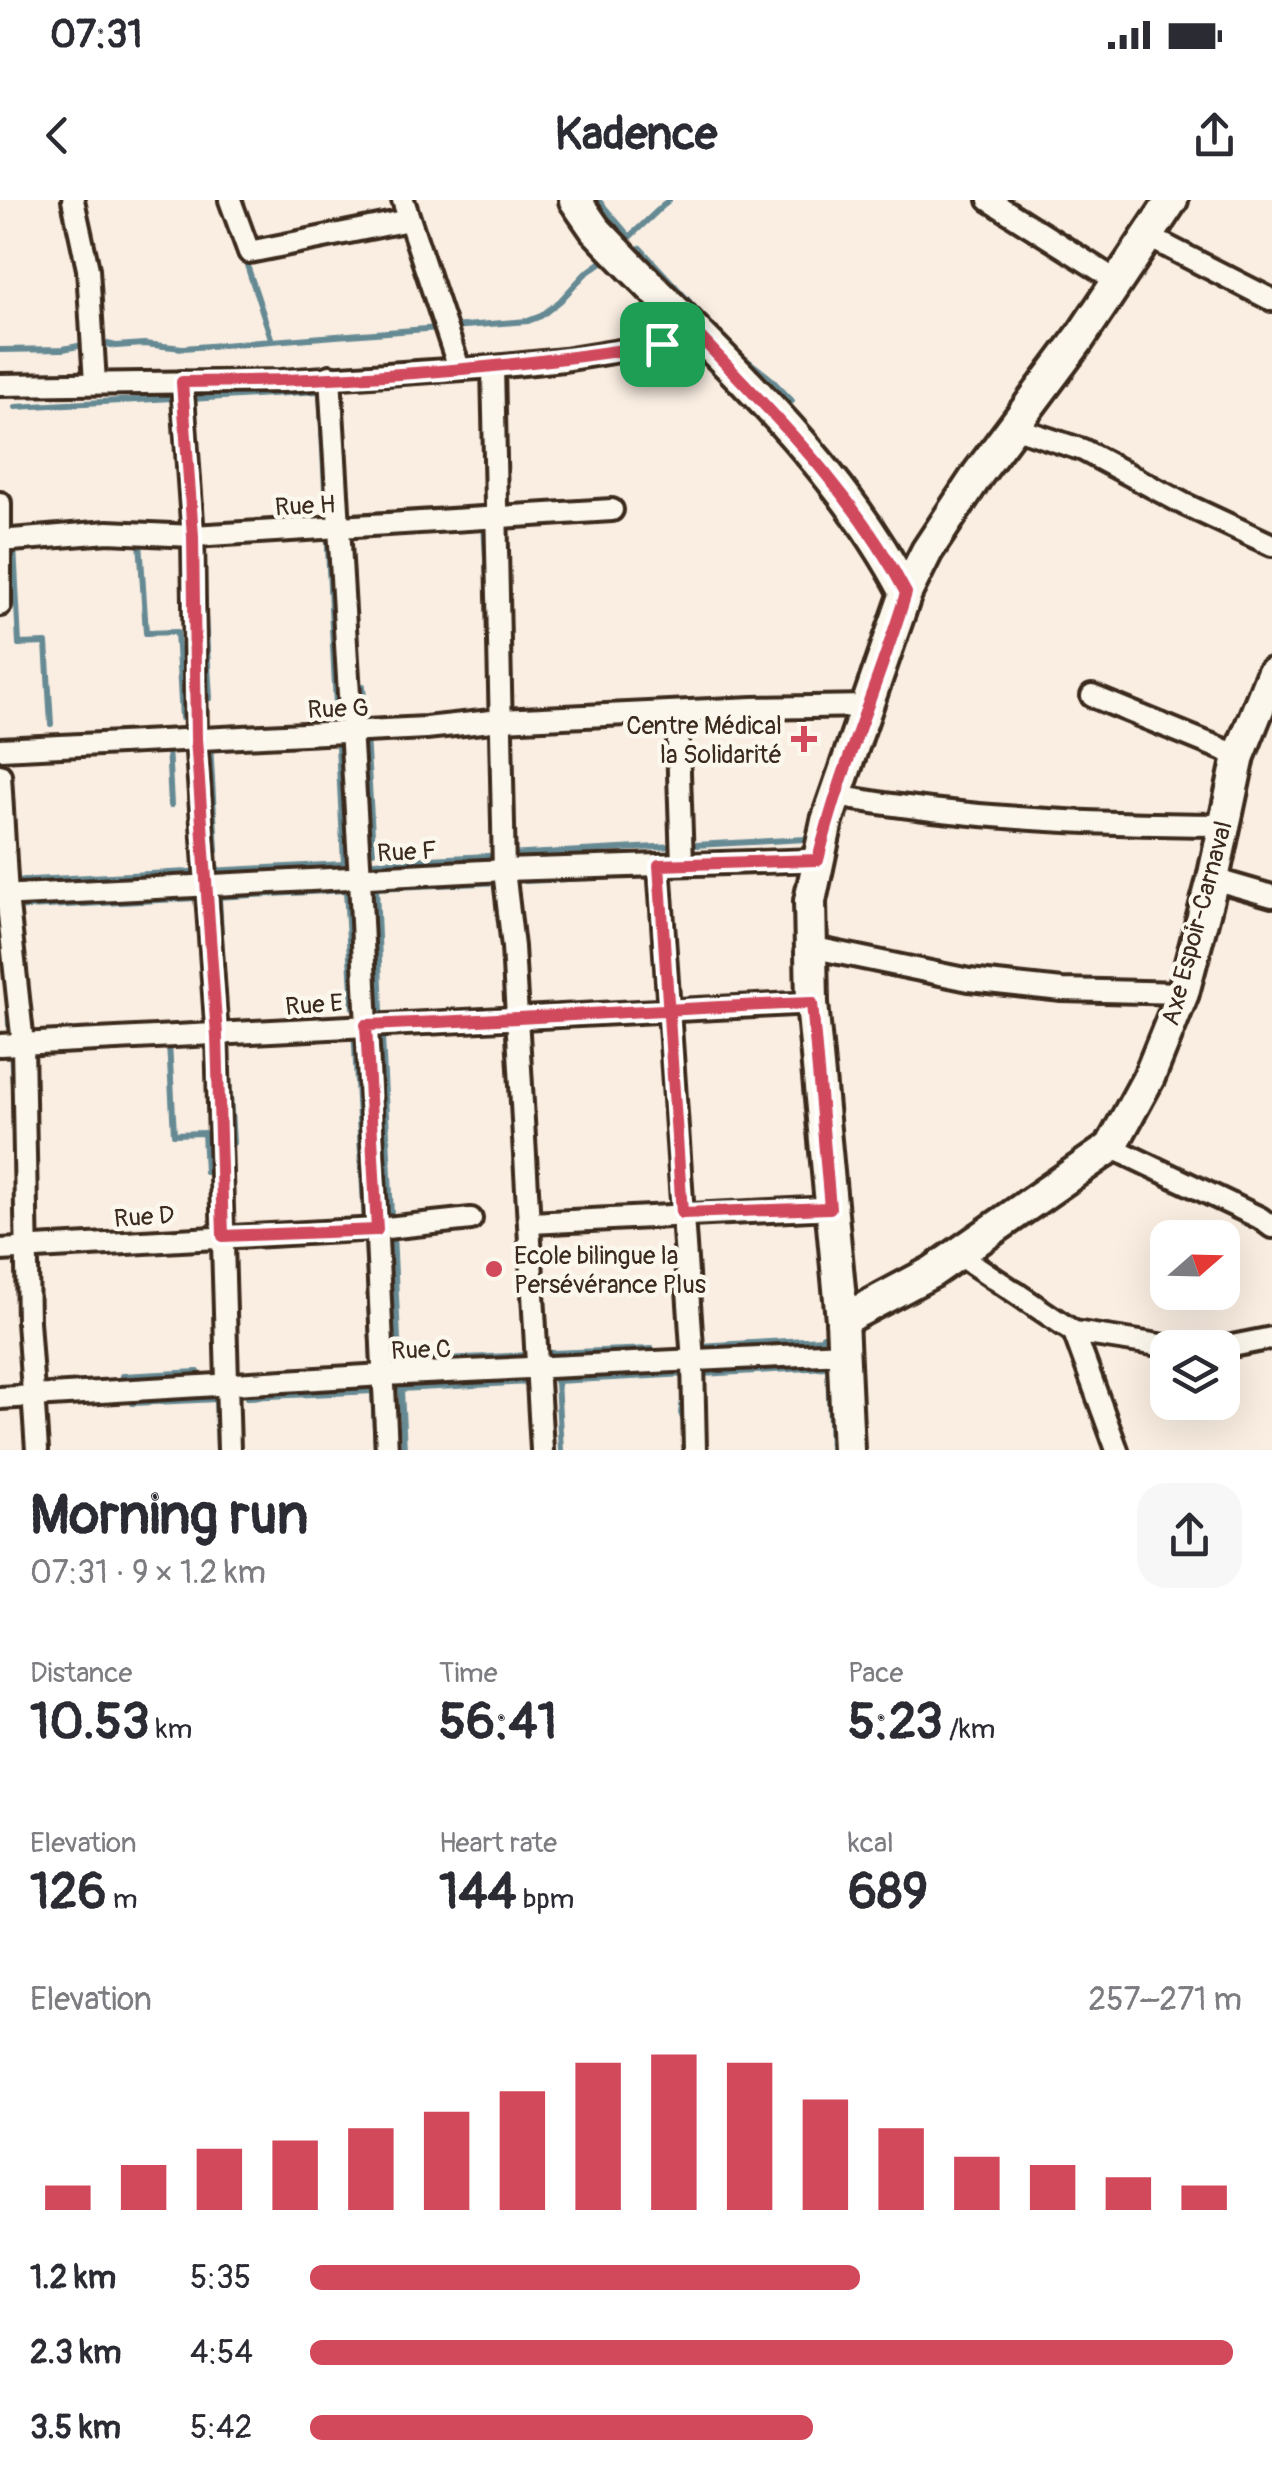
<!DOCTYPE html>
<html lang="en">
<head>
<meta charset="utf-8">
<style>
  body { margin:0; font-family:Pangolin,sans-serif; background:#f7f7f7; color:#2b2b33; height:100vh; display:flex; flex-direction:column; font-size:38px; white-space:nowrap }
  * { box-sizing:border-box; margin:0 }
  p { font-size:32px; color:#7c7c81 }
  .icon { flex:none; width:55px; height:55px; fill:none; stroke:currentColor; stroke-width:2; stroke-linecap:round; stroke-linejoin:round }
  .map { position:relative; height:1250px; overflow:hidden }
  .side { display:flex; flex-direction:column; background:#fff; flex:1 }
  .side>* { flex:none }
  .needle { width:65px; rotate:70deg }
  .controls { position:absolute; left:1150px; top:1020px; display:grid; gap:20px }
  .controls a { display:grid; place-items:center; width:90px; height:90px; border-radius:20px; background:#fff; box-shadow:0 10px 40px #0002; font-size:50px }
  .pin { position:absolute; display:grid; place-items:center; width:85px; height:85px; color:#fff; margin:-42px; border-radius:20px; box-shadow:0 5px 15px #0006 }
  .round { display:grid; place-items:center; flex:none; width:105px; height:105px; border-radius:30px; background:#f7f7f7 }
  .summary { display:flex; align-items:center; justify-content:space-between; height:170px; padding:0 30px }
  h1 { font-size:55px; font-weight:700; line-height:75px }
  .figures { display:grid; grid-template-columns:repeat(3,1fr); gap:15px; height:170px; padding:10px 30px }
  .figures div { display:grid; align-content:center }
  .figures b { font-size:50px; font-weight:700 }
  .figures small { font-size:28px; font-weight:400 }
  .figures p { font-size:28px }
  .chart { height:280px; padding:20px 30px }
  .chart p { display:flex; justify-content:space-between }
  .chart svg { width:100%; height:180px; margin-top:10px; stroke:#d1495b; stroke-width:6 }
  ul { padding:0 30px; list-style:none; font-size:32px }
  li { display:grid; grid-template-columns:160px 120px 1fr; align-items:center; height:75px }
  li i { height:25px; border-radius:12px; background:#d1495b }
  .status { display:flex; justify-content:space-between; align-items:center; height:70px; padding:0 50px; background:#fff; direction:ltr }
  .status svg { height:28px; fill:currentColor }
  header { display:flex; justify-content:space-between; align-items:center; height:130px; padding:0 30px; background:#fff; font-size:45px; font-weight:700 }
  .map>svg:first-child { display:block }
  .lines { fill:none; stroke-linecap:round; stroke-linejoin:round }
  .stream { stroke:#668a94; stroke-width:6 }
  .street-casing { stroke:#3b2a1e; stroke-width:28 }
  .secondary-casing { stroke:#3b2a1e; stroke-width:38 }
  .street { stroke:#fbf7ec; stroke-width:20 }
  .secondary { stroke:#fbf7ec; stroke-width:30 }
  .route-casing { stroke:#fff; stroke-width:20 }
  .route { stroke:#d1495b; stroke-width:12 }
  .poi-dot { fill:#d1495b; stroke:#fbf7ec; stroke-width:4 }
  .labels { text-anchor:middle; stroke-width:9; stroke-linejoin:round; paint-order:stroke }
  .street-label { font-size:25px; fill:#3b2a1e; stroke:#fbf7ec }
  .poi-label { font-size:25px; fill:#3b2a1e; stroke:#fbf7ec; text-anchor:end }
</style>
</head>
<body>
<div class="status"><b>07:31</b><svg viewBox="0 0 49 12"><path d="M0 12V9h3v3zM5 12V6h3v6zM10 12V3h3v9zM15 12V0h3v12zM26 1h20v11H26zM47 4h2v5h-2z"/></svg></div>
<header><svg class="icon" aria-label="back" viewBox="0 0 24 24"><path d="M15 5l-7 7 7 7"/></svg>Kadence<svg class="icon" aria-label="share" viewBox="0 0 24 24"><path d="M12 15V3M7 8l5-5 5 5M5 13v7h14v-7"/></svg></header>
<div class="map">
<svg width="1272" height="1250" viewBox="0 0 1272 1250">
  <rect width="100%" height="100%" fill="#faeee2"/>
  <filter id="ink" filterUnits="userSpaceOnUse"><feTurbulence type="fractalNoise" baseFrequency=".01" numOctaves="2"/><feDisplacementMap in="SourceGraphic" scale="20" xChannelSelector="R" yChannelSelector="G"/><feConvolveMatrix kernelMatrix="1 2 1 2 8 2 1 2 1" color-interpolation-filters="sRGB"/></filter>
  <g filter="url(#ink)">
    <g class="lines">
      <g class="stream">
        <polyline points="598,0 627,34"/>
        <polyline points="622,44 669,0"/>
        <polyline points="640,48 721,136"/>
        <polyline points="244,56 271,138"/>
        <polyline points="452,127 528,121 541,116 560,101 585,74 610,56"/>
        <polyline points="733,149 770,178 792,201"/>
        <polyline points="0,150 63,149 99,142 116,146 144,144 183,148 439,128"/>
        <polyline points="191,199 320,191 344,663"/>
        <polyline points="194,199 195,228"/>
        <polyline points="16,207 172,198"/>
        <polyline points="484,324 488,396"/>
        <polyline points="140,341 146,433 177,432 182,518"/>
        <polyline points="90,343 122,342"/>
        <polyline points="14,346 19,444 46,443 51,524"/>
        <polyline points="204,399 210,498"/>
        <polyline points="363,486 373,651"/>
        <polyline points="210,543 216,651"/>
        <polyline points="168,546 171,605"/>
        <polyline points="373,662 806,639 811,626"/>
        <polyline points="12,681 344,664"/>
        <polyline points="526,681 631,676"/>
        <polyline points="219,698 224,790"/>
        <polyline points="10,708 346,690 353,807"/>
        <polyline points="8,791 9,825"/>
        <polyline points="381,811 376,688 502,682"/>
        <polyline points="354,829 365,1024"/>
        <polyline points="382,837 391,1015"/>
        <polyline points="165,843 169,843 174,934 204,933 206,972"/>
        <polyline points="227,844 233,943"/>
        <polyline points="11,850 15,921"/>
        <polyline points="1099,934 1108,922"/>
        <polyline points="393,1033 399,1160"/>
        <polyline points="366,1036 372,1162"/>
        <polyline points="698,1146 824,1139 823,1136"/>
        <polyline points="551,1153 652,1149"/>
        <polyline points="399,1161 530,1155"/>
        <polyline points="828,1167 831,1250"/>
        <polyline points="701,1174 827,1167"/>
        <polyline points="123,1176 198,1172"/>
        <polyline points="556,1181 688,1174"/>
        <polyline points="557,1182 561,1250"/>
        <polyline points="685,1188 681,1213 687,1229"/>
        <polyline points="400,1189 530,1182"/>
        <polyline points="401,1190 404,1250"/>
        <polyline points="373,1192 376,1250"/>
        <polyline points="248,1197 374,1191"/>
        <polyline points="216,1200 218,1250"/>
        <polyline points="133,1203 218,1199"/>
      </g>
      <defs>
        <g id="street">
          <polyline points="73,0 88,69 95,183"/>
          <polyline points="230,0 249,52 409,20"/>
          <polyline points="403,0 459,168"/>
          <polyline points="989,0 1117,81"/>
          <polyline points="1147,36 1272,100"/>
          <polyline points="493,167 504,670 513,747 542,1250"/>
          <polyline points="330,176 360,679 387,1250"/>
          <polyline points="182,182 193,336 196,538 217,836 229,1250"/>
          <polyline points="0,185 281,181 493,167 564,160 662,144 688,124"/>
          <polyline points="1013,227 1083,250 1184,304 1272,345"/>
          <polyline points="0,303 0,405"/>
          <polyline points="0,341 108,332 193,336 612,310"/>
          <polyline points="1092,496 1239,556"/>
          <polyline points="677,513 682,663"/>
          <polyline points="0,549 426,528 501,520 753,508 869,506"/>
          <polyline points="0,575 7,696 23,844 28,1121 37,1250"/>
          <path d="M835,596c132,23 254,28 387,29"/>
          <polyline points="659,665 693,1162 695,1250"/>
          <polyline points="1213,679 1272,696"/>
          <polyline points="0,696 504,670 818,660"/>
          <polyline points="810,747 969,780 1062,790 1183,793"/>
          <polyline points="0,845 812,803"/>
          <polyline points="1111,947 1260,1018 1272,1027"/>
          <polyline points="531,1023 830,1008"/>
          <polyline points="0,1050 377,1029 471,1019"/>
          <polyline points="958,1054 1074,1132 1179,1148"/>
          <polyline points="1074,1132 1117,1250"/>
          <polyline points="1222,1148 1272,1138"/>
          <polyline points="0,1198 383,1175 843,1153"/>
        </g>
        <g id="secondary">
          <path d="M575,0l20,29c107,114 239,224 311,364"/>
          <polyline points="842,1120 932,1072 1111,947 1149,877 1183,793 1213,679 1239,556 1272,474"/>
          <polyline points="848,1250 842,1120 812,803 810,701 827,621 906,393 927,351 978,274 1079,139 1172,0"/>
        </g>
      </defs>
      <use href="#street" class="street-casing"/>
      <use href="#secondary" class="secondary-casing"/>
      <use href="#street" class="street"/>
      <use href="#secondary" class="secondary"/>
    </g>
  </g>
  <g class="lines" filter="url(#ink)">
    <defs>
      <path id="route" d="M662,144c-158,26 -320,37 -480,38l11,154 3,202 21,298 6,200 154,-6 -11,-205c149,-5 297,-17 446,-22l18,205 -148,5 -23,-348 159,-5c22,-91 61,-177 88,-267 -55,-106 -138,-183 -218,-269l-26,20"/>
    </defs>
    <use href="#route" class="route-casing"/>
    <use href="#route" class="route"/>
  </g>
  <g class="poi-dot">
    <path d="M799 524h10v10h10v10h-10v10h-10v-10h-10v-10h10z"/>
    <circle cx="494" cy="1069" r="10"/>
  </g>
  <g class="labels">
    <g class="street-label">
      <text transform="translate(305 305) rotate(-3)" y="9">Rue H</text>
      <text transform="translate(338 508) rotate(-2)" y="9">Rue G</text>
      <text transform="translate(407 651) rotate(-3)" y="9">Rue F</text>
      <text transform="translate(1196 723) rotate(-75)" y="9">Axe Espoir-Carnaval</text>
      <text transform="translate(314 804) rotate(-4)" y="9">Rue E</text>
      <text transform="translate(144 1016) rotate(-4)" y="9">Rue D</text>
      <text transform="translate(421 1149) rotate(-2)" y="9">Rue C</text>
    </g>
    <g class="poi-label">
      <text x="782" y="534">Centre Médical<tspan x="782" dy="29">la Solidarité</tspan></text>
      <text x="514" y="1064" text-anchor="start">Ecole bilingue la<tspan x="514" dy="29">Persévérance Plus</tspan></text>
    </g>
  </g>
</svg>
<div class="controls">
<a><svg class="needle" viewBox="-14 -14 28 28"><path d="M0-13l5 13h-10z" fill="#e53935"/><path d="M0 13l5-13h-10z" fill="#7c7c81"/></svg></a>
<a><svg class="icon" aria-label="layers" viewBox="0 0 24 24"><path d="M12 4l9 5-9 5-9-5zM3 14l9 5 9-5"/></svg></a>
</div>
<div class="pin" style="left:662px;top:144px;background:#1e9e55"><svg class="icon" aria-label="arrive" viewBox="0 0 24 24"><path d="M6 21V4h12l-3 4 3 4H6"/></svg></div>
</div>
<section class="side">
<div class="summary"><div><h1>Morning run</h1><p>07:31 · 9 × 1.2 km</p></div><a class="round"><svg class="icon" aria-label="share" viewBox="0 0 24 24"><path d="M12 15V3M7 8l5-5 5 5M5 13v7h14v-7"/></svg></a></div>
<div class="figures">
<div><p>Distance</p><b>10.53<small> km</small></b></div>
<div><p>Time</p><b>56:41</b></div>
<div><p>Pace</p><b>5:23<small> /km</small></b></div>
</div>
<div class="figures">
<div><p>Elevation</p><b>126<small> m</small></b></div>
<div><p>Heart rate</p><b>144<small> bpm</small></b></div>
<div><p>kcal</p><b>689</b></div>
</div>
<div class="chart"><p><span>Elevation</span>257–271 m</p>
<svg viewBox="0 0 160 44" preserveAspectRatio="none"><path d="M5 44V38M15 44V33M25 44V29M35 44V27M45 44V24M55 44V20M65 44V15M75 44V8M85 44V6M95 44V8M105 44V17M115 44V24M125 44V31M135 44V33M145 44V36M155 44V38"/></svg>
</div>
<ul>
<li><b>1.2 km</b>5:35<i style="width:59%"></i></li>
<li><b>2.3 km</b>4:54<i style="width:99%"></i></li>
<li><b>3.5 km</b>5:42<i style="width:54%"></i></li>
</ul>
</section>
</body>
</html>
